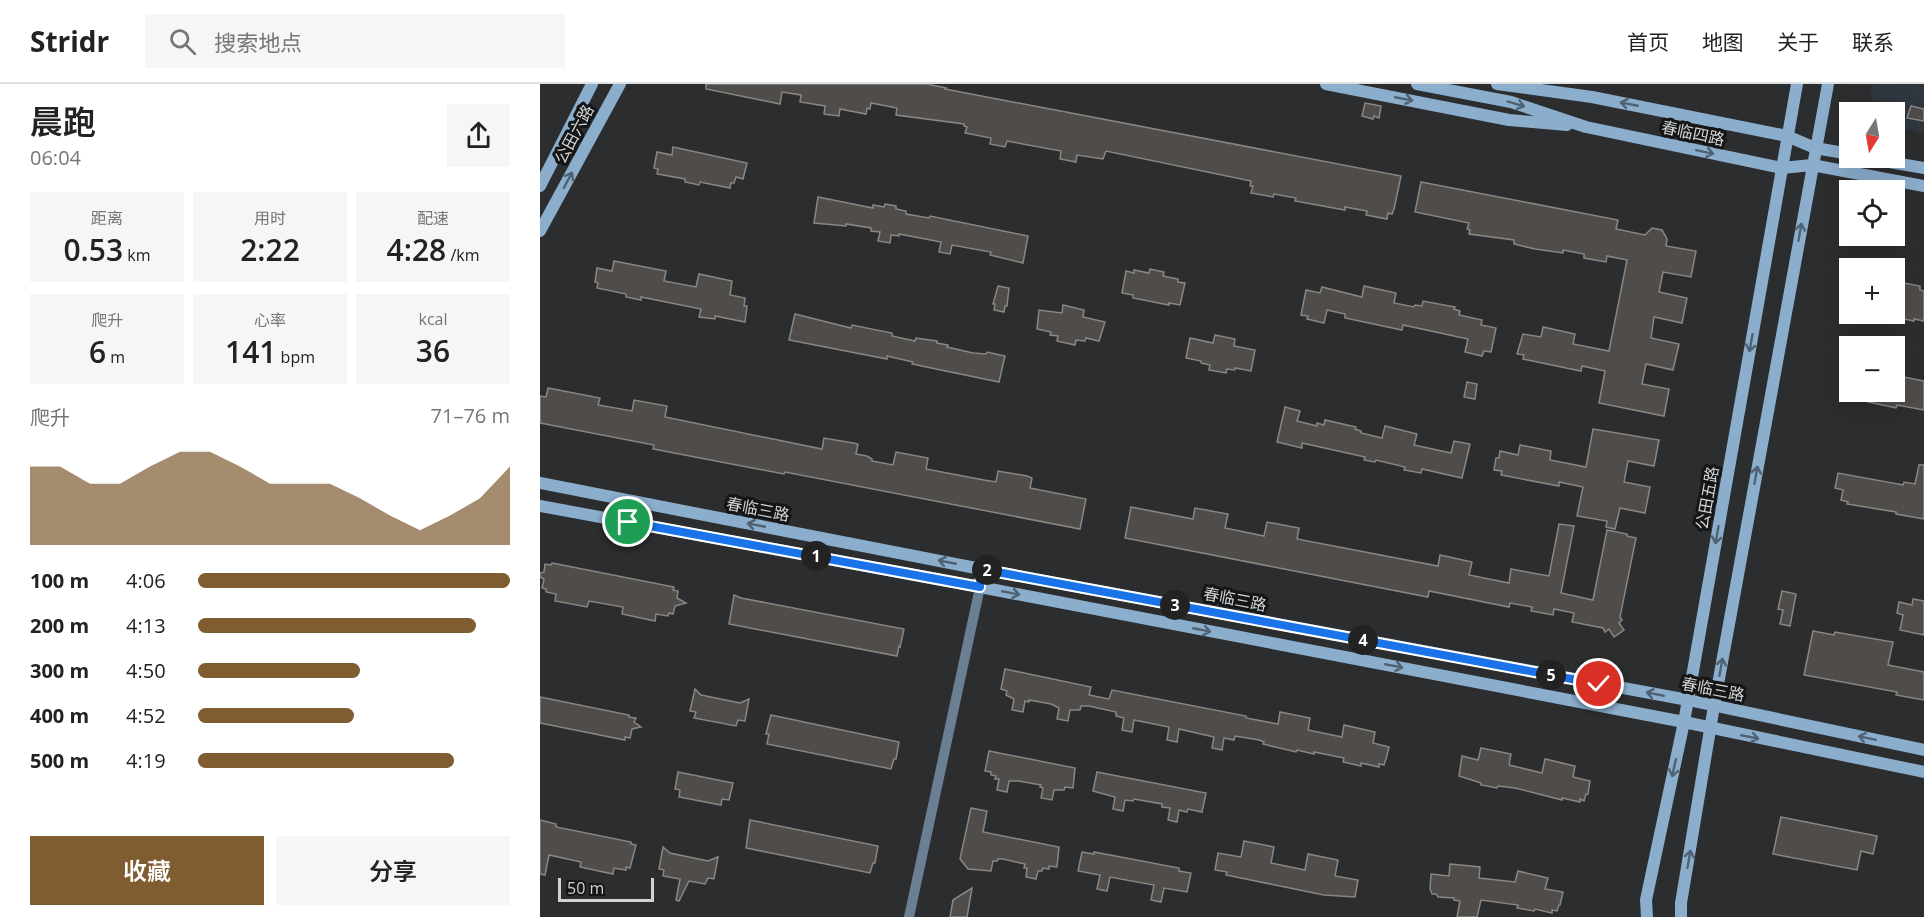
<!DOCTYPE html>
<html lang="zh">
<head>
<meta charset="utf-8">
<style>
  body { margin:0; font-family:"Open Sans","Noto Sans SC",sans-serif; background:#f6f6f6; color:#222; height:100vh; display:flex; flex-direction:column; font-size:22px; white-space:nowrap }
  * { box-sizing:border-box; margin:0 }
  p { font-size:20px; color:#767676 }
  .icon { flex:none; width:33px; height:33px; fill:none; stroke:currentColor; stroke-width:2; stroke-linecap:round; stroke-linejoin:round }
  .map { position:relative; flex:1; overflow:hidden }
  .side { display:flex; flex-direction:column; background:#fff; width:540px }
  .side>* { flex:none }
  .needle { width:39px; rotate:191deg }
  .buttons { position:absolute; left:1299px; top:18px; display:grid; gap:12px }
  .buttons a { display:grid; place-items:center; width:66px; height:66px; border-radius:0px; background:#fff; box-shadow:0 6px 24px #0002; font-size:30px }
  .scale { position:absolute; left:18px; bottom:15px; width:96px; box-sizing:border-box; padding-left:6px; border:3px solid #d0d2d3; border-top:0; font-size:16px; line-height:21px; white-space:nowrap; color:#d0d2d3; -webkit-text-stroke:4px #141516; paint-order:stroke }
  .pin { position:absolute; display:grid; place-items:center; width:51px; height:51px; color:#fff; margin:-26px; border:3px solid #fff; border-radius:50%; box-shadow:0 2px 6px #0007 }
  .km { position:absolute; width:30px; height:30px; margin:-15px; border-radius:50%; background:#222; color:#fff; font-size:16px; line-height:30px; text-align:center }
  .round { display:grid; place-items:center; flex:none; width:63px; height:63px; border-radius:0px; background:#f6f6f6 }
  .summary { display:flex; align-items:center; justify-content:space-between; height:102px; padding:0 30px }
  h1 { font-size:33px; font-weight:600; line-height:45px }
  .metrics { display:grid; grid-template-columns:repeat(3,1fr); gap:9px; height:102px; padding:6px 30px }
  .metrics div { display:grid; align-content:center; border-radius:0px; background:#f6f6f6; text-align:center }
  .metrics b { font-size:30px; font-weight:600 }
  .metrics small { font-size:16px; font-weight:400 }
  .metrics p { font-size:16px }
  .chart { height:168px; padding:12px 30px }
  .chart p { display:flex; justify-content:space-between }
  .chart svg { width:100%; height:108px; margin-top:6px; fill:#805c31; opacity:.7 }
  .action { display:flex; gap:12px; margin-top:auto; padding:12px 30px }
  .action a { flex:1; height:69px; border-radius:0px; background:#805c31; color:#fff; font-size:24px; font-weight:600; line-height:69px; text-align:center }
  .action a+a { background:#f6f6f6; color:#222 }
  ul { padding:0 30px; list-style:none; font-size:20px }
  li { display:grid; grid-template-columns:96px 72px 1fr; align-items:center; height:45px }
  li i { height:15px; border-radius:8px; background:#805c31 }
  header { display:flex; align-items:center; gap:36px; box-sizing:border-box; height:84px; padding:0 30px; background:#fff; border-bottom:2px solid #e0e0e0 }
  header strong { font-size:28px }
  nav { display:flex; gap:33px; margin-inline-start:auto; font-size:21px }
  .search { width:420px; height:54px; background:#f6f6f6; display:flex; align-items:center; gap:15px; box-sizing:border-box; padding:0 21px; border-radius:0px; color:#767676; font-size:22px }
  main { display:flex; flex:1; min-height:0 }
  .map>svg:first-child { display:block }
  .built { fill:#2f363d }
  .building { fill:#4f4c4a; stroke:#898784; stroke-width:1.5 }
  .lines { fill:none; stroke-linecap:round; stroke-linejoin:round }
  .street { stroke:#6a7f92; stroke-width:10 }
  .secondary { stroke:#8baecd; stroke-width:12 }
  .oneway { stroke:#506272 }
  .route-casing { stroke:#fff; stroke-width:12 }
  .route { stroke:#1a73e8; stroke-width:8 }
  .labels { text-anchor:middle; stroke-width:6; stroke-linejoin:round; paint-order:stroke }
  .street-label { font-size:16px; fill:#d0d2d3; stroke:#141516 }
</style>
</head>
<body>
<header>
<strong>Stridr</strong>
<div class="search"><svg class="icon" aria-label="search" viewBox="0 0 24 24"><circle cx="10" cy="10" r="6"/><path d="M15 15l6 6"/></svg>搜索地点</div>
<nav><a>首页</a><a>地图</a><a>关于</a><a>联系</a></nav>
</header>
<main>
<section class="side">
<div class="summary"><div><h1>晨跑</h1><p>06:04</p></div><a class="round"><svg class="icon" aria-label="share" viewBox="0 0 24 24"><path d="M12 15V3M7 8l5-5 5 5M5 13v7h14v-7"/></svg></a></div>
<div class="metrics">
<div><p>距离</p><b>0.53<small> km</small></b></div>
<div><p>用时</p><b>2:22</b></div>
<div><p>配速</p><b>4:28<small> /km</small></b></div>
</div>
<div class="metrics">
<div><p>爬升</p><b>6<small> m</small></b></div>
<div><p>心率</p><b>141<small> bpm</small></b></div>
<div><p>kcal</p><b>36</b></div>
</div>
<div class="chart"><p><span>爬升</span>71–76 m</p>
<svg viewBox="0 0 160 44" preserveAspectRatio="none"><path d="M0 44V12L10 12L20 19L30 19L40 12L50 6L60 6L70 12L80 19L90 19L100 19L110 25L120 32L130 38L140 32L150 25L160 12V44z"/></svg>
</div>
<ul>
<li><b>100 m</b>4:06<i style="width:100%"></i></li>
<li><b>200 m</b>4:13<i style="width:89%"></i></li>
<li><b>300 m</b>4:50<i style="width:52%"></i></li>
<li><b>400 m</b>4:52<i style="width:50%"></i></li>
<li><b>500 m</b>4:19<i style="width:82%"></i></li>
</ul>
<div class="action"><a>收藏</a><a>分享</a></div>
</section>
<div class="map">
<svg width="1384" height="833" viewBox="0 0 1384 833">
  <rect width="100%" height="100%" fill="#2b2d2f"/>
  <polygon class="built" points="1333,0 1384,0 1384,49 1355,44 1354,28 1338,28 1330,11"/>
  <g class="building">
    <polygon points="166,0 387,0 406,4 405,5 861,92 854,125 852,130 848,129 847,135 826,131 827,127 805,123 805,126 755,117 756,114 734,110 733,113 711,109 713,102 710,102 711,97 566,67 563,75 537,71 536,78 520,75 521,67 467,57 465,63 450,60 451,54 425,49 427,43 424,42 424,40 356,31 357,24 331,19 330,25 327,24 326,30 300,25 299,32 284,30 285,22 260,18 261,11 242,8 240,20 166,5"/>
    <polygon points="825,19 841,22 839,34 834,32 833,35 822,32"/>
    <polygon points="1371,22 1384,25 1384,37 1367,34"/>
    <polygon points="133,63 207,79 203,95 196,93 194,99 191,99 190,104 160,98 159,101 145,98 145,95 117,90 118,85 114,84 117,68 132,71"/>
    <polygon points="881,98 1078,136 1076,145 1105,151 1112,144 1122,146 1127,155 1126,162 1156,167 1151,193 1123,188 1119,208 1147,214 1142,239 1114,233 1111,254 1139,260 1133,286 1106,280 1102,300 1129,305 1124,332 1059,319 1065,287 1042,282 1041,287 983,275 984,271 977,270 983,250 1001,253 1003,243 1035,250 1033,260 1069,267 1087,176 1067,172 1066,178 1044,174 1044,170 1023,166 1023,169 995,165 974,160 974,156 929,150 930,146 927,145 929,139 875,128"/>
    <polygon points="278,113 333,124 333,121 344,123 345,120 356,122 356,125 366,127 366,130 389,134 390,132 488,152 483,179 450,171 451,168 412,161 410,170 399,168 401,158 359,150 359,152 351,151 350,159 338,157 340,148 331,147 331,144 306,140 306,142 274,139"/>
    <polygon points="74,177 126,187 124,197 156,203 159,190 192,197 190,211 205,214 204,222 207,222 205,238 175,232 175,235 159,233 161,225 101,213 101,216 86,213 86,210 57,204 58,199 55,198 57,184 72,187"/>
    <polygon points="610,185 624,188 623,192 638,195 638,198 645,199 640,221 629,219 629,221 593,214 593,211 582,209 586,187 594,189 594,186 609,189"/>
    <polygon points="1354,197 1380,202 1380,206 1384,207 1384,237 1374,235 1374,237 1354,233"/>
    <polygon points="458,202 469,204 467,222 465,222 464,228 454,226 455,220 453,220"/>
    <polygon points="824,202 856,209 854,219 874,223 875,221 882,222 883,217 915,223 914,225 920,227 919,231 942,236 941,241 956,244 951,268 944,267 942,272 925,268 928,255 863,241 862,246 805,234 805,230 787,226 784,239 767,235 768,232 761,231 766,206 780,209 782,203 822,213"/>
    <polygon points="523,221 544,226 543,233 565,238 559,257 546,254 545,257 536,256 535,261 517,257 518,252 510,251 511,248 497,245 499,226 522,229"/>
    <polygon points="255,230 311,244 312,241 352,249 352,252 375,257 376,254 397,257 397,259 408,261 407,263 433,269 446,270 447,268 465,272 459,298 372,280 373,278 347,272 347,275 249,256"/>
    <polygon points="675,251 695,255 694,262 715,266 711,287 695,284 695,286 687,285 686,289 669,286 670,281 661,279 661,277 646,274 650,254 673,259"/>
    <polygon points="1354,291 1384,297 1384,326 1357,321 1356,324 1328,318 1330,308 1354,308"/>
    <polygon points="927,298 937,300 935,315 924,313"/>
    <polygon points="8,304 60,314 58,321 92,327 94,316 127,322 125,333 282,365 284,354 313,359 318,360 316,370 327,372 332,375 332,377 353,381 356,368 388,374 386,385 444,396 456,398 458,387 487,392 492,394 490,404 546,415 540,445 245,388 244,390 113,365 114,361 0,339 0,312 6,313"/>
    <polygon points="745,323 760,327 757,337 777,342 777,339 784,341 785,336 816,343 815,345 821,347 821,349 842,354 845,342 877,350 874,361 911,369 914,357 930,360 922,394 882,385 881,389 864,386 865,383 836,376 835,378 824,376 825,373 762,359 762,364 737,358"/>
    <polygon points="1053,345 1119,356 1114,382 1088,377 1084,398 1110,403 1105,429 1080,424 1075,445 1066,443 1067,437 1037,432 1043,403 1019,398 1019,402 961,391 962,387 954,386 956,374 959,374 960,367 978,371 980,361 1011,367 1010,376 1046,383"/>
    <polygon points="1379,381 1384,381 1384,435 1356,430 1356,428 1307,420 1308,418 1301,416 1303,406 1295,404 1298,389 1363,401 1364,398 1375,400"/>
    <polygon points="591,423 653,435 655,424 688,430 685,444 724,452 727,438 759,444 757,455 898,482 900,471 932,478 929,491 969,499 971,485 1009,492 1019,440 1034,442 1021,509 1053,516 1067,446 1087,450 1087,452 1096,454 1080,533 1082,536 1079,539 1084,546 1074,553 1069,545 1065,548 1063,544 1032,538 1034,529 1014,525 1013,531 991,527 992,523 970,519 969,523 889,507 888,513 585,454"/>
    <polygon points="12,479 134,503 133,506 138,507 137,514 146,519 135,522 133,530 129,529 128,532 116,530 115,537 82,530 83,523 49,517 47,523 15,517 16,510 6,508 6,505 2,504 4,495 0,493 0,489 4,488 5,480 11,481"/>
    <polygon points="1242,507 1256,510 1250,542 1240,540 1243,526 1238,525"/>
    <polygon points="194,511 201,514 364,545 360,563 359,562 357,572 189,540"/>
    <polygon points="1373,515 1384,517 1384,551 1360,546 1363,531 1357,529 1359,518 1372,521"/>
    <polygon points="1273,547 1294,551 1295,548 1353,558 1348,581 1384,588 1384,616 1356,611 1357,608 1264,591"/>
    <polygon points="465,585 551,603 549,611 569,615 572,606 706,632 706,634 738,640 740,628 770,634 768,646 802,653 804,641 835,648 833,659 849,663 846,675 844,681 839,680 839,683 821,679 821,682 803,678 804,674 774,668 774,670 757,666 756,668 723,660 724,658 719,656 695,652 694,656 684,654 682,666 672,664 674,653 639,645 637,658 627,656 629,643 594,636 592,648 582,646 584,634 576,632 576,628 549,622 541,622 540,626 530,626 528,637 517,635 519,624 511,620 489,616 489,618 485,617 483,628 472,626 474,615 466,611 467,607 461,605"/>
    <polygon points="155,605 161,611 200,619 209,615 205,637 198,636 196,642 154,634 156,628 150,627"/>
    <polygon points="0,613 89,631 89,633 96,634 94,638 101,643 92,645 90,654 85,653 85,656 0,639"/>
    <polygon points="231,631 359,658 356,675 354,675 351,685 227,660 229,650 226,650"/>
    <polygon points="941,664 971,670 969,681 1002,689 1005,675 1035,682 1033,693 1050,697 1048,710 1046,710 1044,717 1040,715 1040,718 1022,714 1022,716 975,704 958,702 957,704 941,701 941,699 919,692 922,672 938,676"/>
    <polygon points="449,667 535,684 533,704 525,703 524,706 514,706 512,716 501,714 503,704 500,703 501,701 479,697 469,697 467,708 457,706 459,695 455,695 456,692 451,691 451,688 445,687"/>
    <polygon points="138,688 193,699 189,716 182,715 181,721 139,713 140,706 135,705"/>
    <polygon points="557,688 666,709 662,728 648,725 647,728 639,726 637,738 628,736 630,724 622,723 622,720 594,715 593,717 585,716 583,727 573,725 575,713 553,707"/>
    <polygon points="431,724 447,727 443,748 519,763 517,783 509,782 509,785 503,784 502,787 498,787 496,795 486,793 487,784 484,784 485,780 463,775 458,775 457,777 453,777 451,787 428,785 420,775"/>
    <polygon points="1241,733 1337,752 1333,770 1321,767 1317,786 1233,770"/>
    <polygon points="0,736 16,740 16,743 91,758 91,760 96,761 90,784 86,783 86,786 74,784 73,790 40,783 41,778 9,771 5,791 0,790"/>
    <polygon points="210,736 338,762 335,779 333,779 330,789 206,764"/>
    <polygon points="704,757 734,763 731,779 765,786 768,770 798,776 795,792 818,796 815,813 784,811 686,791 687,788 675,786 678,769 701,773"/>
    <polygon points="123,763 130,769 168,777 178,773 174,795 168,794 165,800 149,797 139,817 136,816 140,795 123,792 124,786 119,785"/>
    <polygon points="542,768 554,770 554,768 639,784 639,787 651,789 647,808 624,804 621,818 611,816 614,801 570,793 567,807 557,805 560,791 538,787"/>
    <polygon points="910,780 940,783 939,794 975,798 978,787 1008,794 1005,805 1023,808 1020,821 1019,821 1017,827 1012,826 1012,829 995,825 994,827 977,824 978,821 941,816 937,833 917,833 920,817 914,816 914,814 898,813 896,810 892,810 890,805 891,790 909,792"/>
    <polygon points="432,804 427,833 410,833 413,816"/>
  </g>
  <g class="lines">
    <polyline class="street" points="369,833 440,503 441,485"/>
    <g class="secondary">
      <polyline points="786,0 969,36 1027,41"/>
      <polyline points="877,0 971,18 1046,43 1242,84 1272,81 1384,102"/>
      <polyline points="957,0 1052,13 1247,52 1275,64 1310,70"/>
      <polyline points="1326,74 1384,84"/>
      <polyline points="0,102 52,0"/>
      <polyline points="0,147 80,0"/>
      <polyline points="0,399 441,485 1148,616 1384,666"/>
      <polyline points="0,422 440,503 1144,638 1384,688"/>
      <polyline points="1107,833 1106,816 1144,638 1257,0"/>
      <polyline points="1141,833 1141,819 1174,622 1288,0"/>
    </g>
  </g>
  <defs><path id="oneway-shaft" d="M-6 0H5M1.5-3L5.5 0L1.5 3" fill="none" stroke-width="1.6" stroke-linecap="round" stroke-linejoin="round" transform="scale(1.5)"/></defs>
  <g class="oneway">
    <use href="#oneway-shaft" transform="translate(864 15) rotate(11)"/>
    <use href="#oneway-shaft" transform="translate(976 20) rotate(17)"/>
    <use href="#oneway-shaft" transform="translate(1089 20) rotate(-169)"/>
    <use href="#oneway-shaft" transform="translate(1165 68) rotate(12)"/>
    <use href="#oneway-shaft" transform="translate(28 96) rotate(-62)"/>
    <use href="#oneway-shaft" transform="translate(1260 148) rotate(-80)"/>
    <use href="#oneway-shaft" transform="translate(1211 259) rotate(100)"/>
    <use href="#oneway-shaft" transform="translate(1216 391) rotate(-80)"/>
    <use href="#oneway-shaft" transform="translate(216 441) rotate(-169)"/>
    <use href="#oneway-shaft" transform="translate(1177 451) rotate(100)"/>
    <use href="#oneway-shaft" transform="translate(407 478) rotate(-169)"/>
    <use href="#oneway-shaft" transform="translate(471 509) rotate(11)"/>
    <use href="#oneway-shaft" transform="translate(662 546) rotate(11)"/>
    <use href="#oneway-shaft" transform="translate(854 582) rotate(11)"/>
    <use href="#oneway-shaft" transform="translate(1181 583) rotate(-80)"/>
    <use href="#oneway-shaft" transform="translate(1115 610) rotate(-169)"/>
    <use href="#oneway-shaft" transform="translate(1210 653) rotate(11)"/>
    <use href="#oneway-shaft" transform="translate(1327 654) rotate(-168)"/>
    <use href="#oneway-shaft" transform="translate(1134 684) rotate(102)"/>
    <use href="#oneway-shaft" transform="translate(1149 775) rotate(-80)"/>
  </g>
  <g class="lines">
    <defs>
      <polyline id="route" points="88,438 440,503 441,485 1059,600"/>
    </defs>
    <use href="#route" class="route-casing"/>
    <use href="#route" class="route"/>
  </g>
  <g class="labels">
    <g class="street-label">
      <text transform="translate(1153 49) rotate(12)" y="6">春临四路</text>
      <text transform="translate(34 50) rotate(-62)" y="6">公田六路</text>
      <text transform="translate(1167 414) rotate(-80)" y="6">公田五路</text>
      <text transform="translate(218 425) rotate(11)" y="6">春临三路</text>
      <text transform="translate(695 515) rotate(11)" y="6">春临三路</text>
      <text transform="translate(1173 605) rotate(11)" y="6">春临三路</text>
    </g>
  </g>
</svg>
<div class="buttons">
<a><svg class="needle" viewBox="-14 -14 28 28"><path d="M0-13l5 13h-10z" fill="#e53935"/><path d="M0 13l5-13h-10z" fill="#767676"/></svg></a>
<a><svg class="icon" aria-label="locate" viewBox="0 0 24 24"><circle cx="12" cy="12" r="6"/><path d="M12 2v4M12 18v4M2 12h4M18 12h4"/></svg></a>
<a>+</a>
<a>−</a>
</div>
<div class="scale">50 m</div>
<div class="pin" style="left:88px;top:438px;background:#1e9e55"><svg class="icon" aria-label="arrive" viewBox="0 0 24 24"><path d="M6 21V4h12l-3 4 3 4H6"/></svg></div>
<div class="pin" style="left:1059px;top:600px;background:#d93025"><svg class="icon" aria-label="check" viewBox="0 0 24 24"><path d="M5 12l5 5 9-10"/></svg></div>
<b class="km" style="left:276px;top:472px">1</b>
<b class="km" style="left:447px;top:486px">2</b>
<b class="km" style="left:635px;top:521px">3</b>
<b class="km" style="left:823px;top:556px">4</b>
<b class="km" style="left:1011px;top:591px">5</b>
</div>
</main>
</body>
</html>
